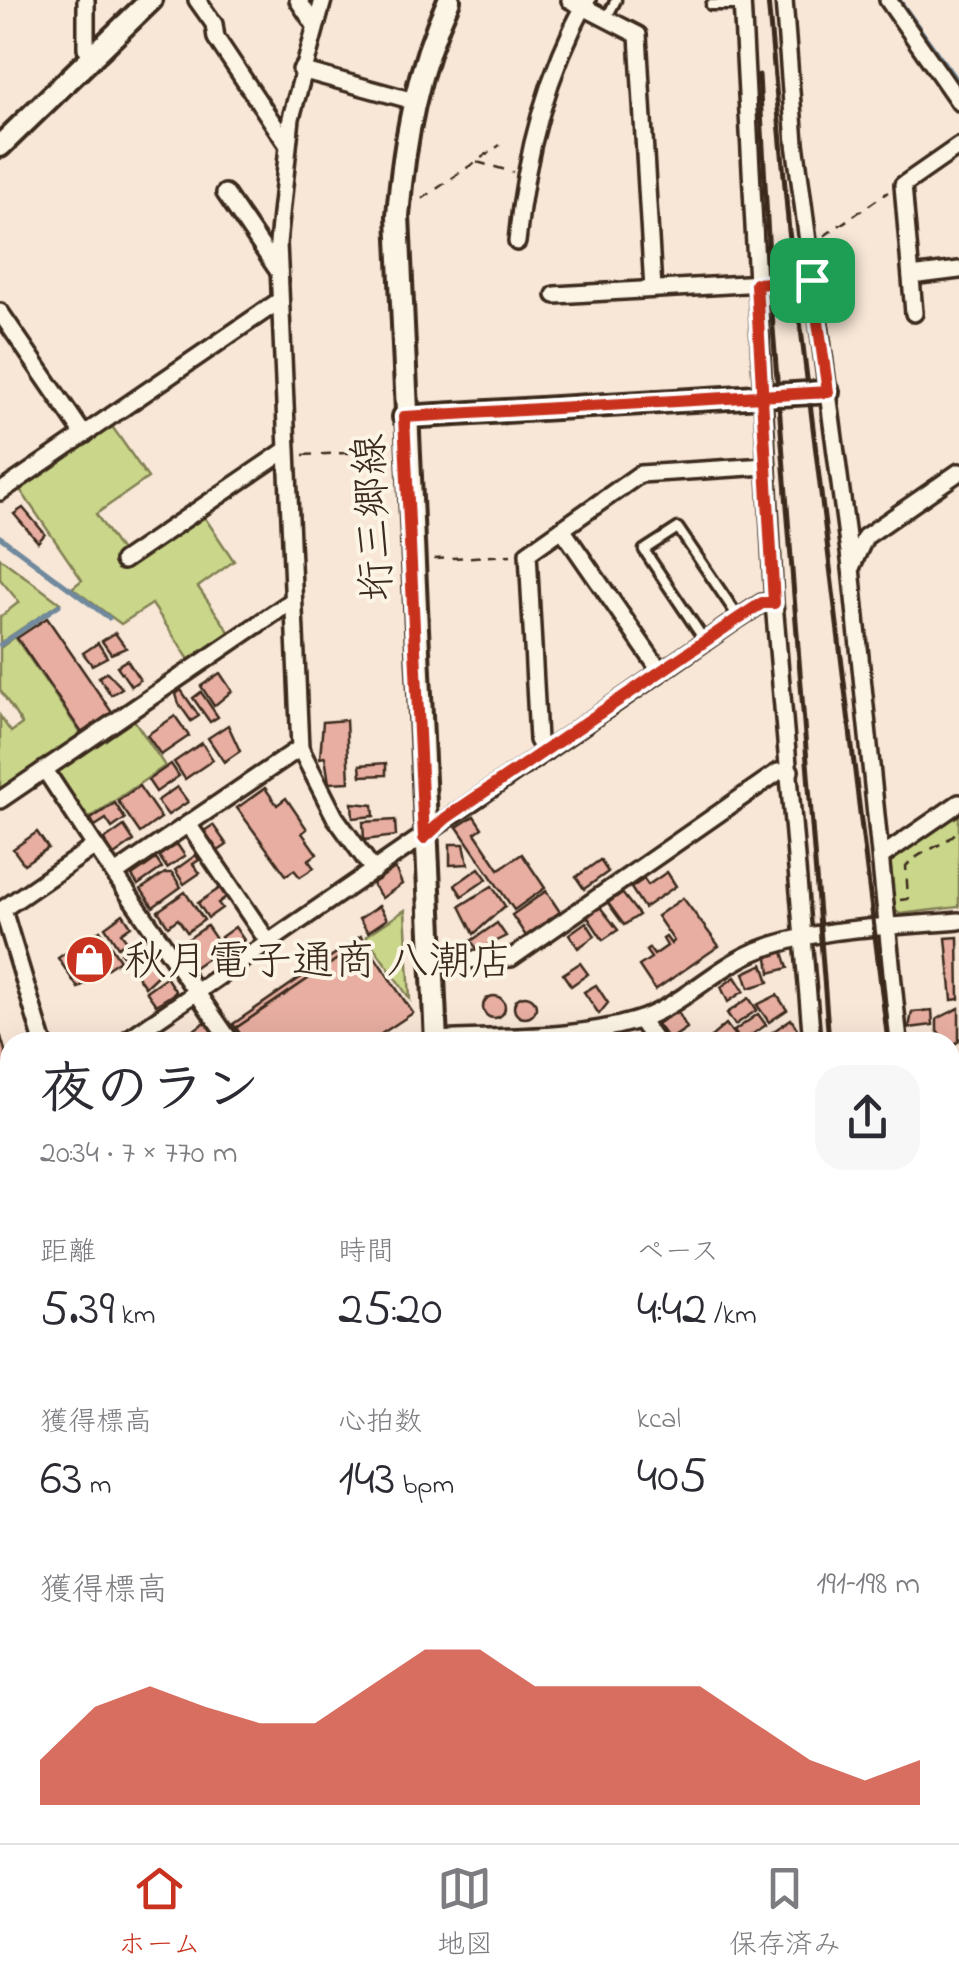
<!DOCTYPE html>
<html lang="ja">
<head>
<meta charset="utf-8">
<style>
  body { margin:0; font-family:"Indie Flower","Klee One",sans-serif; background:#f7f7f7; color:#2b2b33; height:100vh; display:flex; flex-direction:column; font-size:38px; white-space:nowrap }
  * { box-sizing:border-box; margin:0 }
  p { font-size:32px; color:#7c7c81 }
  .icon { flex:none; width:55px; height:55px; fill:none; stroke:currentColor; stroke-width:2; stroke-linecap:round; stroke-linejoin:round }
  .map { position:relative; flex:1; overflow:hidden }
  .details { position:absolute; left:0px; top:1032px; width:960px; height:812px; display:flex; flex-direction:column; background:#fff; border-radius:30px 30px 0 0; box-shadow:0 10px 40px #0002 }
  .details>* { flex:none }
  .pin { position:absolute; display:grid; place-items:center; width:85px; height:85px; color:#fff; margin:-42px; border-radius:20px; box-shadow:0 5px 15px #0006 }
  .round { display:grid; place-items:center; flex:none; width:105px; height:105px; border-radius:30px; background:#f7f7f7 }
  .headline { display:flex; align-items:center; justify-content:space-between; height:170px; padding:0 40px }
  h1 { font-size:55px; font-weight:600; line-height:75px }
  .metrics { display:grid; grid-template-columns:repeat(3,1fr); gap:15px; height:170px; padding:10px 40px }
  .metrics div { display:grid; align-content:center }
  .metrics b { font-size:50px; font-weight:600 }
  .metrics small { font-size:28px; font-weight:400 }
  .metrics p { font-size:28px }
  .chart { height:280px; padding:20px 40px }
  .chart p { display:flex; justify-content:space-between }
  .chart svg { width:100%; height:180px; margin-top:10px; fill:#c8321e; opacity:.7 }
  .menu { display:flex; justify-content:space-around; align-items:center; height:140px; border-top:2px solid #e1e1e2; background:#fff; font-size:28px; color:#7c7c81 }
  .menu a { display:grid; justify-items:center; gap:5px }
  .menu .active { color:#c8321e }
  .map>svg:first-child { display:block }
  .green { fill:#cad78a; stroke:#828054; stroke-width:2.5 }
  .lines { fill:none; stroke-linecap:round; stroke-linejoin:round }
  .stream { stroke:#6f899d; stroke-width:5 }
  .building { fill:#e7aea1; stroke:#3b2a1e; stroke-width:2.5 }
  .lane-casing { stroke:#3b2a1e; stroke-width:15 }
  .street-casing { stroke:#3b2a1e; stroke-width:22 }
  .secondary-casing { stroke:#3b2a1e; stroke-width:28 }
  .primary-casing { stroke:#3b2a1e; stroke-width:30 }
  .highway-casing { stroke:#3b2a1e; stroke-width:35 }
  .path { stroke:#3b2a1e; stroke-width:2.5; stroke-dasharray:10 8; stroke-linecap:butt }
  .lane { stroke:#fcf5e5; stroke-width:8 }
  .street { stroke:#fcf5e5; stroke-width:15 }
  .secondary { stroke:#fcf5e5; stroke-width:20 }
  .primary { stroke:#fcf5e5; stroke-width:22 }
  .highway { stroke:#fcf5e5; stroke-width:28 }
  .rail { stroke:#3b2a1e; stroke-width:5 }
  .route-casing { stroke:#fff; stroke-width:20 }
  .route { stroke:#c8321e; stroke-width:12 }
  .labels { text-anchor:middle; stroke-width:8; stroke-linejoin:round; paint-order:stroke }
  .street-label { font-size:42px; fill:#3b2a1e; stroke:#fcf5e5 }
  .poi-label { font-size:42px; fill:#3b2a1e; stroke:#fcf5e5; text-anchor:start }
</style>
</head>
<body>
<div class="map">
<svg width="959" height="1843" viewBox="0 0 959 1843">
  <rect width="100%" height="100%" fill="#f8e7d7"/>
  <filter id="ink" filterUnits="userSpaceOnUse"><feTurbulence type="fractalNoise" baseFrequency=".01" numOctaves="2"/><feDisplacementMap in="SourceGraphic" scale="20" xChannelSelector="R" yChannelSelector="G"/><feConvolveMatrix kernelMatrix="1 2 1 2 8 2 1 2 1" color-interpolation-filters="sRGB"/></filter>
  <g filter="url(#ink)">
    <g class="green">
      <polygon points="111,425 148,478 96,514 122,553 125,568 203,515 234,561 198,587 230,633 190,661 152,604 121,624 72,588 82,580 19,488"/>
      <polygon points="0,558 60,603 0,643 0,617 19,602 0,579"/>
      <polygon points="15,637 84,738 0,796 0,716 11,732 22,724 0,690 0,648"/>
      <polygon points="132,717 165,766 87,820 53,771"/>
      <polygon points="959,811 959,907 900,914 893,909 889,863"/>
      <polygon points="405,910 410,999 366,936"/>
    </g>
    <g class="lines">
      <g class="stream">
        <polyline points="899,0 959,84"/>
        <polyline points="0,537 109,618"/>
        <polyline points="0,645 59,605"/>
      </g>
    </g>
    <g class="building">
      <polygon points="23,508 45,534 38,542 14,514"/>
      <polygon points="47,618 113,714 84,736 17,638"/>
      <polygon points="115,633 126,648 111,654 102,641"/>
      <polygon points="98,643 107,657 92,665 83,653"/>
      <polygon points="127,660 140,680 131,686 117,666"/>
      <polygon points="107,672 122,688 111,695 99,677"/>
      <polygon points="220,673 232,691 214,706 201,686"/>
      <polygon points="181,690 199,716 191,721 179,704 176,694"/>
      <polygon points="201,692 218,717 210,722 193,698"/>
      <polygon points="175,716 189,736 161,755 147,735"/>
      <polygon points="346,720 349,782 329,783 325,757 320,758 323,722"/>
      <polygon points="228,725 240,751 224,762 208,738"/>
      <polygon points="202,743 213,760 185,779 174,762"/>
      <polygon points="386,763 386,775 361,776 360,765"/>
      <polygon points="171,764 179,776 156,792 148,780"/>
      <polygon points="139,786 161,818 140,833 118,801"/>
      <polygon points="177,787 188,802 168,815 157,801"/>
      <polygon points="265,788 277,805 286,798 307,829 302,833 317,854 308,860 314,868 300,877 294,870 286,875 237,808"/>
      <polygon points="115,803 125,819 112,828 106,819 95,826 91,819"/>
      <polygon points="352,803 373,805 374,816 353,818"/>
      <polygon points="474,816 482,828 475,833 499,869 522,854 545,888 514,910 457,827"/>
      <polygon points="395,820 396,836 364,840 363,822"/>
      <polygon points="213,825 227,845 218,851 204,831"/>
      <polygon points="124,826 134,841 114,855 104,840"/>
      <polygon points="37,832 48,848 24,864 13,849"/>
      <polygon points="177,844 185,856 167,868 159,856"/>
      <polygon points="450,844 464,844 468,864 450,865"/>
      <polygon points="196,855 199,860 193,864 200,873 184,884 175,870"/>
      <polygon points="156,859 162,868 138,885 132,876"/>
      <polygon points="600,860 608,872 584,889 576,877"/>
      <polygon points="395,868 402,884 382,898 372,884"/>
      <polygon points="479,868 487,879 462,896 455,885"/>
      <polygon points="667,872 676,886 644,908 631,888 644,879 648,885"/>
      <polygon points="165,873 172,873 181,887 153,907 141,889"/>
      <polygon points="492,886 505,906 474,934 460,906"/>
      <polygon points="220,888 226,897 218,903 222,908 208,918 198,903"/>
      <polygon points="546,891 560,912 526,936 512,915"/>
      <polygon points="185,892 204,920 187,932 178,919 168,926 158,911"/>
      <polygon points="622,893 639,915 624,925 608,903"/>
      <polygon points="683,898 719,946 655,990 639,966 651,958 646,951 649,948 654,955 667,946 663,939 666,937 671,944 674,941 657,916"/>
      <polygon points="379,906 387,919 368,932 359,919"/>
      <polygon points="600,907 618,930 603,940 587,916"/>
      <polygon points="123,914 131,926 121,933 127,941 118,947 105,927"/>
      <polygon points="586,922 595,936 578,948 569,934"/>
      <polygon points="497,923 506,936 478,950 471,941"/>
      <polygon points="207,926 222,948 193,968 178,946"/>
      <polygon points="235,927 244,940 230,950 221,937"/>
      <polygon points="100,930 120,960 78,988 58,958"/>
      <polygon points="361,936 364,941 236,1028 233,1024"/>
      <polygon points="958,937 959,999 952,1000 946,938"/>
      <polygon points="142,939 149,950 128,962 121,953"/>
      <polygon points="364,941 413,1013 369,1042 246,1042 236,1028"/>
      <polygon points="783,952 788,968 770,973 768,957"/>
      <polygon points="151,957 161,972 145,987 133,970"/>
      <polygon points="580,963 588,974 571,986 563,974"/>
      <polygon points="763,964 769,982 749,988 744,973"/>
      <polygon points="166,977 176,992 156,1005 146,991"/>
      <polygon points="735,977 744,991 728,1002 721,987"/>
      <polygon points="596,985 608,1003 599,1014 584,992"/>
      <polygon points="777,995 787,1010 769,1022 757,1005"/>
      <circle cx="494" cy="1007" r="11"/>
      <circle cx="525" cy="1007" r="11"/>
      <polygon points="749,998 757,1010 735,1025 727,1013"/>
      <polygon points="959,1008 959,1041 950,1047 937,1031 937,1019"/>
      <polygon points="677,1010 687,1028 669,1040 657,1024"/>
      <polygon points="932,1010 933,1025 909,1028 912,1012"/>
      <polygon points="758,1014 766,1025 741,1042 734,1031"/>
      <polygon points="791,1019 798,1030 788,1036 791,1041 772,1042 768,1035"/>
      <polygon points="205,1022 216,1037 199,1042 191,1032"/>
      <polygon points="726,1024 735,1036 733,1041 705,1042"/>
      <polygon points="0,1033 10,1068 10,1088 0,1091 8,1117 0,1119"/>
      <polygon points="950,1596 959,1685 959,1843 902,1843 901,1835 950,1835"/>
      <polygon points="0,1783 7,1783 10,1823 0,1819"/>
      <polygon points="179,1835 229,1835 232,1839 190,1843"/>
      <polygon points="645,1835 735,1835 735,1843 646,1843"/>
      <polygon points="746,1835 884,1835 884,1843 747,1843"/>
    </g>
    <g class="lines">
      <defs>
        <g id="lane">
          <polyline points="711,5 741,5"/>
          <polyline points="606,19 616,0"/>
          <polyline points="705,641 644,550 678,528 739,618"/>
        </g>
        <g id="street">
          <polyline points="86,0 86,48 95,56"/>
          <polyline points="197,0 214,24 216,38 287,144"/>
          <polyline points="298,0 314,24"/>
          <polyline points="323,0 291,118 278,243 300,748 335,817 374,871"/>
          <polyline points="570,0 638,35 653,289"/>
          <polyline points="742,0 774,603 812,1042"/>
          <polyline points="784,0 795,143 851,567"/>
          <polyline points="888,0 959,102"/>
          <polyline points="301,70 414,101"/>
          <polyline points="225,193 279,272"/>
          <path d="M517,242c8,-85 29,-167 70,-242"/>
          <polyline points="911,276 959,270"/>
          <polyline points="555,295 812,280"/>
          <polyline points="0,312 84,435"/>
          <polyline points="914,313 903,185 959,146"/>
          <polyline points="0,492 279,301"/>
          <polyline points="562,529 661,672"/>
          <polyline points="123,561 286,450"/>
          <polyline points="545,752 538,740 528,553 640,474 766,466"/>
          <polyline points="45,770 95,846"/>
          <polyline points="0,800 292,601"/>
          <polyline points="188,824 300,748"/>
          <polyline points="882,856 959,803"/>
          <polyline points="115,874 188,824 269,943"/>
          <polyline points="3,910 43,1042"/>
          <polyline points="0,911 95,846 231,1042"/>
          <polyline points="432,961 511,958 778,772 790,771"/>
          <polyline points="640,1020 656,1042"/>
          <path d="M436,1040c65,-4 136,0 199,-19 44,-13 77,-51 119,-69 64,-26 137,-25 205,-31"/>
          <polyline points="124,1042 739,618 762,603 774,603"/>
          <polyline points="899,1042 851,568 865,537 959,472"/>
          <polyline points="950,1121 959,1115"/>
          <polyline points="950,1246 959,1245"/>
          <polyline points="950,1344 959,1346"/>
          <polyline points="950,1488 959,1572"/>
          <polyline points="950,1630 959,1629"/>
        </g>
        <g id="secondary">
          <polyline points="0,146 151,0"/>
          <polyline points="404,417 828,392"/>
          <path d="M436,1042l-38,-826c6,-75 19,-147 51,-216"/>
          <polyline points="0,1372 10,1403"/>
          <polyline points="0,1661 10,1699"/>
          <polyline points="0,1736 10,1738"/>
          <polyline points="145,1835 146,1843"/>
          <polyline points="462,1835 462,1843"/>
          <polyline points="482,1835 483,1843"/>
        </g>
        <g id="primary">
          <polyline points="0,1296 10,1298"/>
          <polyline points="950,1463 959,1465"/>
          <polyline points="950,1486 959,1488"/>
        </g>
        <g id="highway">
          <polyline points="0,1426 10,1460"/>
          <polyline points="0,1581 10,1629"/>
          <polyline points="0,1627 10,1666"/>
          <polyline points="50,1835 52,1843"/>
          <polyline points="98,1835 100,1843"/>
          <polyline points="378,1843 383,1835"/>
        </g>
      </defs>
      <use href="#lane" class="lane-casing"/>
      <use href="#street" class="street-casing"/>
      <use href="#secondary" class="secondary-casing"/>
      <use href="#primary" class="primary-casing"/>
      <use href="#highway" class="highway-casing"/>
      <g class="path">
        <polyline points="477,162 513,172"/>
        <polyline points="422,199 500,145"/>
        <polyline points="824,236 888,192"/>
        <polyline points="303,455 390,451"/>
        <polyline points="434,559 511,555"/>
        <path d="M900,900l8,-1 -2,-33c17,-18 38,-18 53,-37"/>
        <polyline points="643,1835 643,1843"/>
        <polyline points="896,1835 896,1843"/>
        <polyline points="426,1843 428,1835"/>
      </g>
      <use href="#lane" class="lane"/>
      <use href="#street" class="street"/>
      <use href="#secondary" class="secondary"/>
      <use href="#primary" class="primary"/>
      <use href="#highway" class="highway"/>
      <g class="rail">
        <polyline points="768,0 789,231 888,1042"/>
        <polyline points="759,75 773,328 829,1042"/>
        <polyline points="950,1713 959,1843"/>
        <polyline points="904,1835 905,1843"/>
      </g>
    </g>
  </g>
  <g class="lines" filter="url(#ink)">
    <defs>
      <polyline id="route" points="812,280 756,284 762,387 762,397 774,603 762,603 739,618 446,818 424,838 404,417 828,392 812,280"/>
    </defs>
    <use href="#route" class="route-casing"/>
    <use href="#route" class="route"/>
  </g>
  <defs>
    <symbol id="shop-disc" viewBox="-11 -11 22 22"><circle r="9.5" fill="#c8321e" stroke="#fcf5e5"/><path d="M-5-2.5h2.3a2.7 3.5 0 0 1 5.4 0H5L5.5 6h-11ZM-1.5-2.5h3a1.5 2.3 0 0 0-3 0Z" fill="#fff"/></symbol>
  </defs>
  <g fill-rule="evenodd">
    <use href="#shop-disc" x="62" y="932" width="55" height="55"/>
  </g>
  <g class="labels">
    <g class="street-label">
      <text transform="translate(371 518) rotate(-93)" y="15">垳三郷線</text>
    </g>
    <g class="poi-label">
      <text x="124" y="974">秋月電子通商 八潮店</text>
    </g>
  </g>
</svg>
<div class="pin" style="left:812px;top:280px;background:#1e9e55"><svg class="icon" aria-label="arrive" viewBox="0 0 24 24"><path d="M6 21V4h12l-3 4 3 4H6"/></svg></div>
<section class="details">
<div class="headline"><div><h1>夜のラン</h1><p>20:34 · 7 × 770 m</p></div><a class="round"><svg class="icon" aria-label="share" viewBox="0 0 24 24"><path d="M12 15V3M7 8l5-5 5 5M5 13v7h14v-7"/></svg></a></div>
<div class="metrics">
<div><p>距離</p><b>5.39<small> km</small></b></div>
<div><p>時間</p><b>25:20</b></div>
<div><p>ペース</p><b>4:42<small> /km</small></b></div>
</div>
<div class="metrics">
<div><p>獲得標高</p><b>63<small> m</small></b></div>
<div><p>心拍数</p><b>143<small> bpm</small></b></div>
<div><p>kcal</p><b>405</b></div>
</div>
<div class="chart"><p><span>獲得標高</span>191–198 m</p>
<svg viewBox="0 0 160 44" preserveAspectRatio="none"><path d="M0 44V33L10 20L20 15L30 20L40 24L50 24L60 15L70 6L80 6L90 15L100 15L110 15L120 15L130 24L140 33L150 38L160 33V44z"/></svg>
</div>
</section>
</div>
<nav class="menu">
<a class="active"><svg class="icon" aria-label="home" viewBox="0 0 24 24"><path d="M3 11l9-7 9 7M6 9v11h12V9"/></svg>ホーム</a>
<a><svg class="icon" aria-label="map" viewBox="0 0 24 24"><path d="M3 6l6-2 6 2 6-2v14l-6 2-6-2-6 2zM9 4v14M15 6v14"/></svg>地図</a>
<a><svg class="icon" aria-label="saved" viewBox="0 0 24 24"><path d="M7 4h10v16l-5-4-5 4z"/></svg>保存済み</a>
</nav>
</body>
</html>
